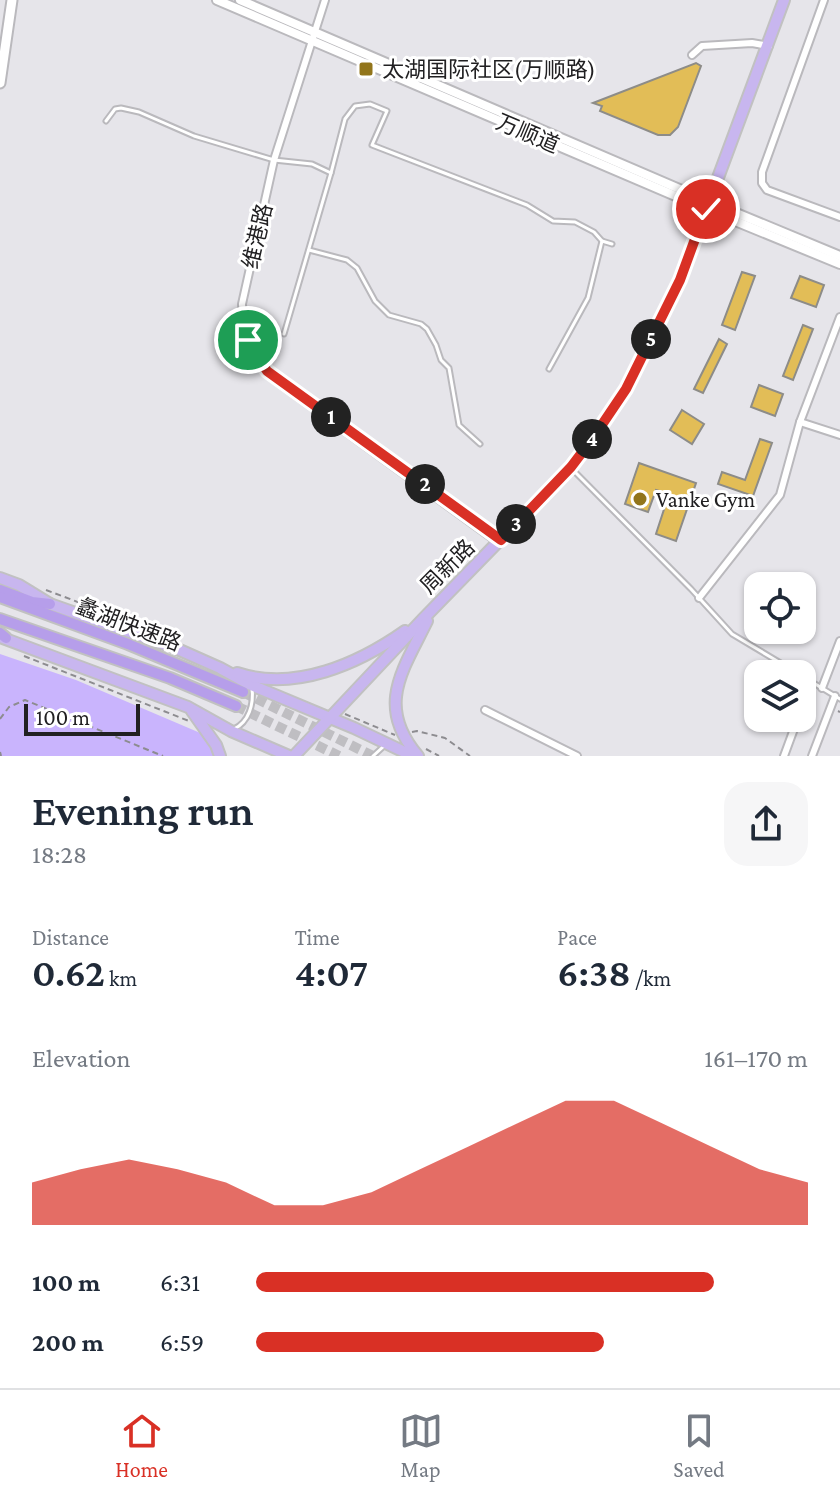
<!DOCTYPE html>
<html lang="en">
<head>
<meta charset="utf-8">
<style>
  body { margin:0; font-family:"Crimson Pro","Noto Sans SC",serif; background:#f6f6f7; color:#1f2937; height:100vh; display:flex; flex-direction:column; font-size:30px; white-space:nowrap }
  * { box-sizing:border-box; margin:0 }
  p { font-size:26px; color:#747a83 }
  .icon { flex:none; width:44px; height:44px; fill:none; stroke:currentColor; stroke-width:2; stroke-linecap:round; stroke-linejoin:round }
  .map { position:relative; height:756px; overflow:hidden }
  .details { display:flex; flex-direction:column; background:#fff; flex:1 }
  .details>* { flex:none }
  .fabs { position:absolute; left:744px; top:572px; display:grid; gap:16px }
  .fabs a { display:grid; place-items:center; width:72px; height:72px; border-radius:16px; background:#fff; box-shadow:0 2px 6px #0004; font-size:40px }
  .scale { position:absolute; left:24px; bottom:20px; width:116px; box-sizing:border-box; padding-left:8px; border:4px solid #212022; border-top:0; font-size:22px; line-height:28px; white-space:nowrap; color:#212022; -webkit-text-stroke:6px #fff; paint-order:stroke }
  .pin { position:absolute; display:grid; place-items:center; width:68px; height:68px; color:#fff; margin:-34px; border:4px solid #fff; border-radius:50%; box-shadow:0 2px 8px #0007 }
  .km { position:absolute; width:40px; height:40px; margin:-20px; border-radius:50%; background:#222; color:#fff; font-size:22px; line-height:40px; text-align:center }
  .round { display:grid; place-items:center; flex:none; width:84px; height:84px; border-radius:24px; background:#f6f6f7 }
  .headline { display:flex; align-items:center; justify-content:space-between; height:136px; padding:0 32px }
  h1 { font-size:44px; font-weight:600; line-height:60px }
  .figures { display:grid; grid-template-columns:repeat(3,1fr); gap:12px; height:136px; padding:8px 32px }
  .figures div { display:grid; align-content:center }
  .figures b { font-size:40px; font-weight:600 }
  .figures small { font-size:22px; font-weight:400 }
  .figures p { font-size:22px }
  .chart { height:224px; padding:16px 32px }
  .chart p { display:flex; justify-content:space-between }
  .chart svg { width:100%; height:144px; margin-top:8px; fill:#d93025; opacity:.7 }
  ul { padding:0 32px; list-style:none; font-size:26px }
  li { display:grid; grid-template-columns:128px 96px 1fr; align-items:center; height:60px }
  li i { height:20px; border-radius:10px; background:#d93025 }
  .menu { display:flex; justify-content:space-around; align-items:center; height:112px; border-top:2px solid #e0e1e3; background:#fff; font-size:22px; color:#747a83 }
  .menu a { display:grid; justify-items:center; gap:4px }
  .menu .current { color:#d93025 }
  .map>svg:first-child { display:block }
  .green { fill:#c9b4fd }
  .building { fill:#e2bd57; stroke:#8d8c88; stroke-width:2 }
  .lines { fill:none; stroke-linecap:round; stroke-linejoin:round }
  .trunk-tunnel { stroke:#bfbec2; stroke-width:10; stroke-dasharray:10 5; stroke-linecap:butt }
  .service-casing { stroke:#bab9bd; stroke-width:7 }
  .minor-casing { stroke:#bab9bd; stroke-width:10 }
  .tertiary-casing { stroke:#bab9bd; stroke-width:12 }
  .secondary-casing { stroke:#bab9bd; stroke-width:13 }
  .primary-casing { stroke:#c1c1c1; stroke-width:14 }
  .trunk-casing { stroke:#c1c1c1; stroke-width:14 }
  .path { stroke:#8d8c90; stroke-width:2; stroke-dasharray:6 4; stroke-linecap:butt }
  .service { stroke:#fff; stroke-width:3 }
  .minor { stroke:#fff; stroke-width:6 }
  .tertiary { stroke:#fff; stroke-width:8 }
  .secondary { stroke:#fff; stroke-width:9 }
  .primary { stroke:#c8b6ef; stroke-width:10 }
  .trunk { stroke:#b69eea; stroke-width:10 }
  .route-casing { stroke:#fff; stroke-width:16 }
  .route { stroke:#d93025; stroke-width:10 }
  .poi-dot { fill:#92751b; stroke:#fff; stroke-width:3 }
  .labels { text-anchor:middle; stroke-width:6; stroke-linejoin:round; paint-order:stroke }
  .poi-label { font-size:22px; fill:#212022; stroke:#fff; text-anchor:start }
  .street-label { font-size:22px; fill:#212022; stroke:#fff }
</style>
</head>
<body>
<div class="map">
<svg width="840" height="756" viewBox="0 0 840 756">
  <rect width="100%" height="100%" fill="#e6e5ea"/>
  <polygon class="green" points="0,654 76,680 205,735 216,756 0,756"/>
  <g class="building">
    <polygon points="696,63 701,66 678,127 670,135 658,135 600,111 602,106 593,103"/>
    <polygon points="742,272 755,276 735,330 722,325"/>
    <polygon points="800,276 824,285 816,307 791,298"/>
    <polygon points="803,325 813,329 793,380 783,376"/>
    <polygon points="719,339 727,344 703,393 694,389"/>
    <polygon points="759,385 783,394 775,416 751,407"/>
    <polygon points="682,410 704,424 692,444 670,430"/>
    <polygon points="760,439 772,443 753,496 718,484 722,472 745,480"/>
    <polygon points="639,463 696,483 676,541 656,534 669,494 656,490 648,512 625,504"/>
  </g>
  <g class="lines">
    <g class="trunk-tunnel">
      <polyline points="243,692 373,756"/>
      <polyline points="236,706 339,756"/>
    </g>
    <defs>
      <g id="service">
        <polyline points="106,121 115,109 121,108 139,112 194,136 274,160 312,164 331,173 345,119 355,106 370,104 387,111 372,145 527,205 553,221 575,222 594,232 602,241 612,244"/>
        <polyline points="309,250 347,260 357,268 375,301 389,315 421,324 427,329 436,345 441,360 449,368 459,425 480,444"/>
        <polyline points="284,334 331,173"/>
        <polyline points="549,369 588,298 602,241"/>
        <polyline points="573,470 691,589 732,634 799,674"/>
        <polyline points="802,676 840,699"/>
        <path d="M234,729c15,-7 20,-25 18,-41"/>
        <polyline points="373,756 384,746"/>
      </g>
      <g id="minor">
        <polyline points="325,0 274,160 242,304 244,340 265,373 499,543"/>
        <polyline points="824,0 762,172 762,183 767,190 840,217"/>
        <polyline points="692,55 702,46 752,43 769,46"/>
        <polyline points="800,422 840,435"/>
        <polyline points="699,598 780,495 800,422 840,317"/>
        <polyline points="822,688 840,641"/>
        <polyline points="802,706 811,681"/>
        <polyline points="485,710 577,756"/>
        <polyline points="784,756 798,718"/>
        <polyline points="812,756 835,696"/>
      </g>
      <g id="tertiary">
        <polyline points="217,0 706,209 840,264"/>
        <polyline points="240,0 712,203 840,256"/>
      </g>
      <polyline id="secondary" points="0,83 12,0"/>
      <g id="primary">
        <polyline points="0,578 19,585 50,604 175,648 220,668 251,685 354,728 413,756"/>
        <polyline points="0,637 188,707 231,731 289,756"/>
        <path d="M237,673c58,19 121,-9 168,-42"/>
        <polyline points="192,711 216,745 220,756"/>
        <polyline points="294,756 423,619 571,467 593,438 626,389 680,280 784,0"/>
        <path d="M418,756c-43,-50 -15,-86 9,-135"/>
      </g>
      <g id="trunk">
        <polyline points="0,590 32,602 50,604"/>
        <polyline points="0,597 128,644 243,692"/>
        <polyline points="0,619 170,678 236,706"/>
        <polyline points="0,633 6,638"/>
      </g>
    </defs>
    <use href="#service" class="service-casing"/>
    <use href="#minor" class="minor-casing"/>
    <use href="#tertiary" class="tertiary-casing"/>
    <use href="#secondary" class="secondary-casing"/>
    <use href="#primary" class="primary-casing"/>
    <use href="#trunk" class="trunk-casing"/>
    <g class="path">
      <polyline points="46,590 160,633"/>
      <polyline points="24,656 189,721"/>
      <polyline points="838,711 840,712"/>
      <polyline points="345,714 395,735"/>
      <polyline points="0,719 9,707 25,700 163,756"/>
      <polyline points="412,732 417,731 445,738 470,756"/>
      <polyline points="426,749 439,756"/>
      <polyline points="0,752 1,756"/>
    </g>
    <use href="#service" class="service"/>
    <use href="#minor" class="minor"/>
    <use href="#tertiary" class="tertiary"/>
    <use href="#secondary" class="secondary"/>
    <use href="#primary" class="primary"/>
    <use href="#trunk" class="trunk"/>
  </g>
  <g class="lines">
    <defs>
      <polyline id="route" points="248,340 267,371 501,540 571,467 593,438 626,389 680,280 706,209"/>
    </defs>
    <use href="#route" class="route-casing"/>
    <use href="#route" class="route"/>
  </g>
  <g class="poi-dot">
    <rect x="358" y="61" width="16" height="16" rx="4"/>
    <circle cx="640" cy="499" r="8"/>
  </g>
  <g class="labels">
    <g class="poi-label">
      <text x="382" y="77">太湖国际社区(万顺路)</text>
      <text x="656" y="507">Vanke Gym</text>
    </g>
    <g class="street-label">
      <text transform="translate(528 133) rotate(23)" y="8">万顺道</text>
      <text transform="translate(257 236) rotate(-77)" y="8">维港路</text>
      <text transform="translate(447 566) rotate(-45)" y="8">周新路</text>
      <text transform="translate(129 624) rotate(21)" y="8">蠡湖快速路</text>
    </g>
  </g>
</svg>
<div class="fabs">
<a><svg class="icon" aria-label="locate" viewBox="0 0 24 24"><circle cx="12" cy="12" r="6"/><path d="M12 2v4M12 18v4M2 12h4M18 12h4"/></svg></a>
<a><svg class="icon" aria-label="layers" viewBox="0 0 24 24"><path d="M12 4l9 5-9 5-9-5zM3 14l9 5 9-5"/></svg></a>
</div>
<div class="scale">100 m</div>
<div class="pin" style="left:248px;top:340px;background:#1e9e55"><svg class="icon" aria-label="arrive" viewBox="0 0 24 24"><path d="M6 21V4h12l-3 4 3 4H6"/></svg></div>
<div class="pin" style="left:706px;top:209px;background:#d93025"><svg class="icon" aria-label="check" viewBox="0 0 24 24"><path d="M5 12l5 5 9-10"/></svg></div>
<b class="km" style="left:331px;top:417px">1</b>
<b class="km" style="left:425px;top:484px">2</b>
<b class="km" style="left:516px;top:524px">3</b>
<b class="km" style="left:592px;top:439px">4</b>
<b class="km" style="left:651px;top:339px">5</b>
</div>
<section class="details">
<div class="headline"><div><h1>Evening run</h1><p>18:28</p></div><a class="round"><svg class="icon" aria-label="share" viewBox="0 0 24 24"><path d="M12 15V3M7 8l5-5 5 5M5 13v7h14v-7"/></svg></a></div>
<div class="figures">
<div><p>Distance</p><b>0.62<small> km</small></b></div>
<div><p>Time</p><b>4:07</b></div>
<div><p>Pace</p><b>6:38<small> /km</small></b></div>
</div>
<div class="chart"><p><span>Elevation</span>161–170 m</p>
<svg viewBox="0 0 160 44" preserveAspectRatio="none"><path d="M0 44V31L10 27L20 24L30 27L40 31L50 38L60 38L70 34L80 27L90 20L100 13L110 6L120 6L130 13L140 20L150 27L160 31V44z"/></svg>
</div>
<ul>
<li><b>100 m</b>6:31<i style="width:83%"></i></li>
<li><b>200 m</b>6:59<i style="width:63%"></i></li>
</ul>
</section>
<nav class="menu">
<a class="current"><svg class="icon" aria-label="home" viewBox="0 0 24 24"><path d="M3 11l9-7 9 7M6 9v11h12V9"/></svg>Home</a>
<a><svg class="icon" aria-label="map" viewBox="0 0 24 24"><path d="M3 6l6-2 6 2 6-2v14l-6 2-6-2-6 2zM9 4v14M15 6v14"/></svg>Map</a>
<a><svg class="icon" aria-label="saved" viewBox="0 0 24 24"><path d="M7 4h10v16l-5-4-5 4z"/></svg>Saved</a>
</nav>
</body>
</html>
